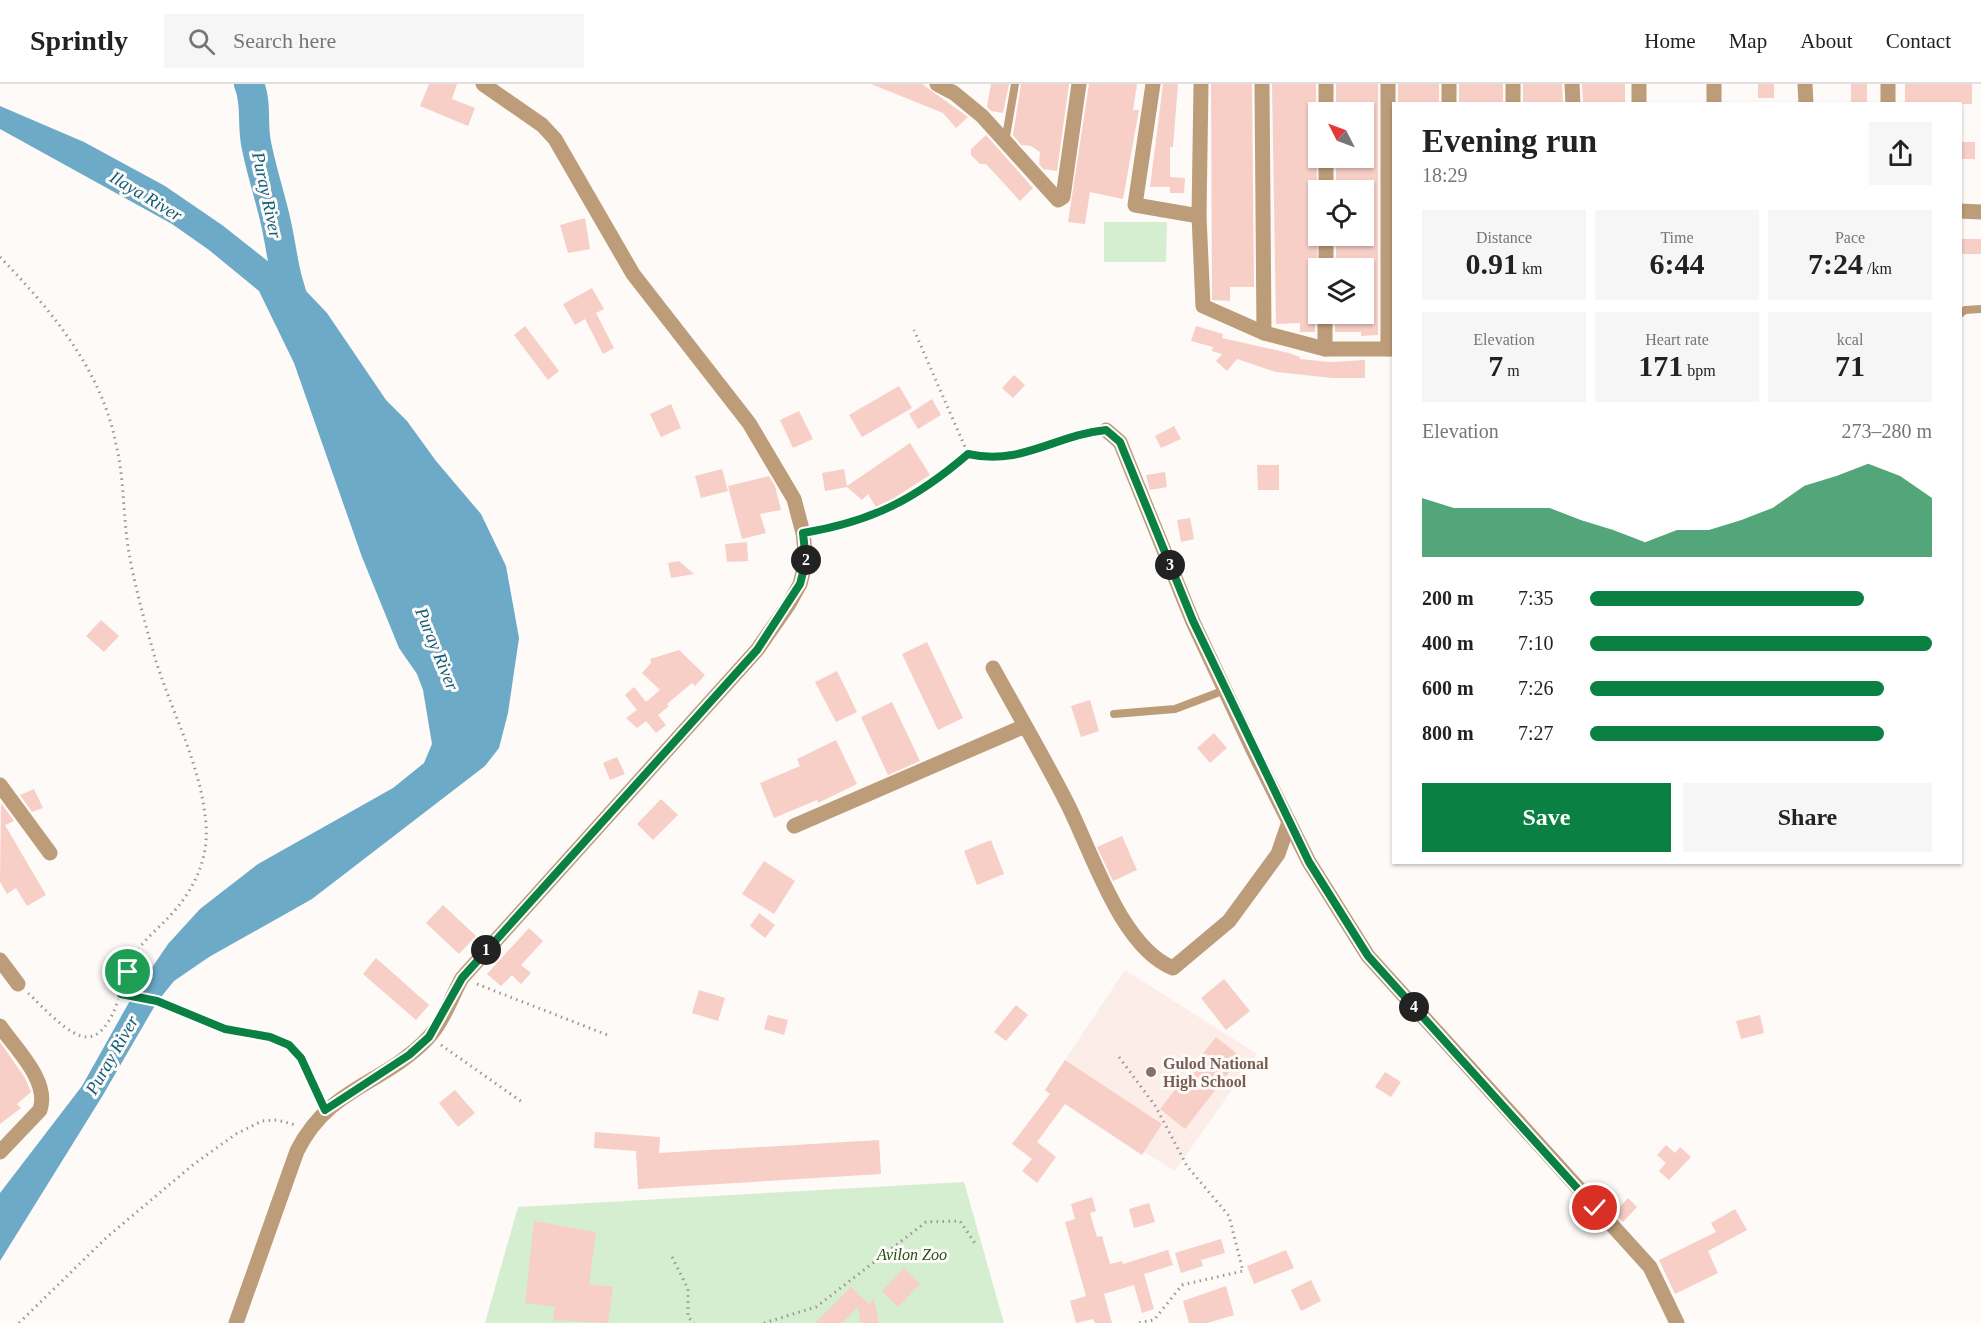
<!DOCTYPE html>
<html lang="en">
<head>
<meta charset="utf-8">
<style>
  body { margin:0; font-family:Georgia,serif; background:#f6f6f6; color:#222; height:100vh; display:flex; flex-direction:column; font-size:22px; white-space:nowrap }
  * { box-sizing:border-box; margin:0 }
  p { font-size:20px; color:#767676 }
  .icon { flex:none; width:33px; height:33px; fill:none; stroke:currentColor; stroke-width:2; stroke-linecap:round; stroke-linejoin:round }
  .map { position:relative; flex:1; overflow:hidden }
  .sheet { position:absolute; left:1392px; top:18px; width:570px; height:762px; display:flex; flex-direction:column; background:#fff; border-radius:0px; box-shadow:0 2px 4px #0004 }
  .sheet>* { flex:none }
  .needle { width:39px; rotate:312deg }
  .buttons { position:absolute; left:1308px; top:18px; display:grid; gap:12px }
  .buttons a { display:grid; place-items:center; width:66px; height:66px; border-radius:0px; background:#fff; box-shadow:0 2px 4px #0004; font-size:30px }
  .pin { position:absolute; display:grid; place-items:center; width:51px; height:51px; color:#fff; margin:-26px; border:3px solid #fff; border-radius:50%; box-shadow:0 2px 6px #0007 }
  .km { position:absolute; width:30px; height:30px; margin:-15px; border-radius:50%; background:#222; color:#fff; font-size:16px; line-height:30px; text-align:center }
  .round { display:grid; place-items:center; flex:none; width:63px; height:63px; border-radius:0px; background:#f6f6f6 }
  .head { display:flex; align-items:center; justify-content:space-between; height:102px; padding:0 30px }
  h1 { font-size:33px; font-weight:800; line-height:45px }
  .metrics { display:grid; grid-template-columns:repeat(3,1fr); gap:9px; height:102px; padding:6px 30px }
  .metrics div { display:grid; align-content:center; border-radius:0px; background:#f6f6f6; text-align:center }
  .metrics b { font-size:30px; font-weight:800 }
  .metrics small { font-size:16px; font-weight:400 }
  .metrics p { font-size:16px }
  .chart { height:168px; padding:12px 30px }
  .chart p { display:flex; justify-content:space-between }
  .chart svg { width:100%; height:108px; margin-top:6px; fill:#0b8043; opacity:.7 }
  .action { display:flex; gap:12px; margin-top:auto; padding:12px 30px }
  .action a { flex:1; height:69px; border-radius:0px; background:#0b8043; color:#fff; font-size:24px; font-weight:800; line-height:69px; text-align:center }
  .action a+a { background:#f6f6f6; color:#222 }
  ul { padding:0 30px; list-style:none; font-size:20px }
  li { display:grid; grid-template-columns:96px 72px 1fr; align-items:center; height:45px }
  li i { height:15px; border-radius:8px; background:#0b8043 }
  header { display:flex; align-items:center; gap:36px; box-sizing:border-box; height:84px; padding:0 30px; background:#fff; border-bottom:2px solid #e0e0e0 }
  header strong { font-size:28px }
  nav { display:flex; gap:33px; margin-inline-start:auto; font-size:21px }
  .search { width:420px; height:54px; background:#f6f6f6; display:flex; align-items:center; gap:15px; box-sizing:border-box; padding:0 21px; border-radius:0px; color:#767676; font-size:22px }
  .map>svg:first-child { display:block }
  .education { fill:#fdede9 }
  .green { fill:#d4eecf }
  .water { fill:#6caac8 }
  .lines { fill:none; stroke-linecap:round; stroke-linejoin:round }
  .river { stroke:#6caac8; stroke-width:30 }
  .building { fill:#f7cfc7 }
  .path { stroke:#9b9693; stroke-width:3; stroke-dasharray:1.5 4.5; stroke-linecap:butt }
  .service { stroke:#bc9c79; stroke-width:8 }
  .minor { stroke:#bc9c79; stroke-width:15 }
  .tertiary { stroke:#bc9c79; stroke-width:15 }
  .route-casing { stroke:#fff; stroke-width:12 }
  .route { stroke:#0b8043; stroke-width:8 }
  .education-dot { fill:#8d6e63; stroke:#fdfaf8; stroke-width:2 }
  .labels { text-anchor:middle; stroke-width:6; stroke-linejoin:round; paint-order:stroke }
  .education-label { font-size:16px; font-weight:bold; fill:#785e54; stroke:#fdfaf8; text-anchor:start }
  .park-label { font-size:16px; font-style:italic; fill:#1d5011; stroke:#fdfaf8 }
  .water-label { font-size:18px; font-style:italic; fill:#0c5d7b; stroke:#fdfaf8 }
</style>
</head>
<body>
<header>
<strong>Sprintly</strong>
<div class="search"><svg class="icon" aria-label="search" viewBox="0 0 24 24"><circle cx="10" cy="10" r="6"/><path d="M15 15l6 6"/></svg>Search here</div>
<nav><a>Home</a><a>Map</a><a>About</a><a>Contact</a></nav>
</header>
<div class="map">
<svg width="1981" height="1239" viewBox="0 0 1981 1239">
  <rect width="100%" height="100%" fill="#fdfaf8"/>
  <polygon class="education" points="1125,886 1257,970 1175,1087 1045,1006"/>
  <g class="green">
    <polygon points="1104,138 1167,138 1166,178 1104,178"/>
    <polygon points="964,1098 1004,1239 485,1239 518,1123"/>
  </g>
  <polygon class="water" points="0,22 84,58 165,102 222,141 307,208 327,229 386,316 407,337 436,377 481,430 506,482 519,554 508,629 499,664 485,682 312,815 209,873 174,897 157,918 103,1011 0,1177 0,1109 82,1002 132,913 168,860 200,825 258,780 393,704 424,679 432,660 423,606 417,590 399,564 362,473 294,279 259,207 209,166 172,140 0,45"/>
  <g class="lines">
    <path class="river" d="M249,0c8,19 3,39 7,59 5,27 14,53 20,80 7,32 8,57 22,88"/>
  </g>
  <g class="building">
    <polygon points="429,0 457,0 452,15 475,24 468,42 420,22"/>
    <polygon points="871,0 922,0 968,33 956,44 943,29"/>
    <polygon points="991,0 1009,0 1003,29 991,27 987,23"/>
    <polygon points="1021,0 1069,0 1057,87 1043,85 1039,80 1040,68 1031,62 1021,61 1013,51"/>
    <polygon points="1089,0 1137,0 1133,26 1139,26 1123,115 1090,108 1085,140 1068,138"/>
    <polygon points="1163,0 1178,0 1173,63 1170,63 1170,103 1150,103"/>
    <polygon points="1211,0 1252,0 1254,203 1230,203 1230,217 1212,216"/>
    <polygon points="1272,0 1316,0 1318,223 1315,230 1315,248 1300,248 1300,239 1276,240"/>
    <polygon points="1336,0 1378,0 1378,251 1361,252 1361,248 1335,248 1335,230 1364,230 1364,184 1336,184 1336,152 1364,152 1364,106 1336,106 1336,74 1364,74 1365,55 1365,20 1336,18"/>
    <rect x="1398" y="0" width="41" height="20"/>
    <rect x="1459" y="0" width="44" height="20"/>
    <polygon points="1523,0 1562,0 1563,20 1523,20"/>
    <polygon points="1582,0 1625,0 1625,20 1583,20"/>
    <rect x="1758" y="0" width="16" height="14"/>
    <rect x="1851" y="0" width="16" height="20"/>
    <rect x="1905" y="0" width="67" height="20"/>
    <polygon points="986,51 1033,104 1020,117 986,80 980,80 971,71 971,65"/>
    <rect x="1960" y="58" width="15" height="17"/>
    <polygon points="1170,93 1185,94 1184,109 1170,109"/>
    <polygon points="585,134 590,165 568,169 560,141"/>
    <rect x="1960" y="155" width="21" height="15"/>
    <polygon points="592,204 604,225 596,229 614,264 603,270 585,235 575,241 563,220"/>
    <polygon points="525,242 559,287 548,296 514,251"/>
    <polygon points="1196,242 1223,250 1222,254 1289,269 1300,273 1300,275 1330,278 1365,276 1365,294 1332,294 1276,288 1237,275 1227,287 1216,277 1222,270 1212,267 1213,263 1191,257"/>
    <polygon points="1014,291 1025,301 1013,314 1002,304"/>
    <polygon points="899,302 912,324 862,353 849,331"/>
    <polygon points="932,315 941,331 918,345 909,330"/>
    <polygon points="671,320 681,344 661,353 650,330"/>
    <polygon points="799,327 813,355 793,364 780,336"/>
    <polygon points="1174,342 1181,355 1161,364 1155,352"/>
    <polygon points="910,359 930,391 877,425 868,410 862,416 847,403 825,407 822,389 844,385 847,402"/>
    <polygon points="1257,381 1279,381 1279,406 1258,406"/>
    <polygon points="722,385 728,407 701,414 695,392"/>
    <polygon points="1165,388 1167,403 1150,406 1146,391"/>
    <polygon points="769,392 775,402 781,426 760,430 766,449 742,455 728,402"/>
    <polygon points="1190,434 1194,455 1181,458 1177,436"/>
    <polygon points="747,458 748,477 727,478 725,460"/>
    <polygon points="679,477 694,490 671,494 668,479"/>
    <polygon points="101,536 119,552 104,568 86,552"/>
    <polygon points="927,558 963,634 938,646 902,570"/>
    <polygon points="679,566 705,591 695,602 692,599 667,620 669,622 658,631 666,641 656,649 646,637 637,644 626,634 637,626 625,611 634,603 646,618 660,606 642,589 651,579 650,575"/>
    <polygon points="837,587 857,628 836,638 815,598"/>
    <polygon points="1090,616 1099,647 1081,653 1071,622"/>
    <polygon points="892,618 920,677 888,691 861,633"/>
    <polygon points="1214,649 1227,664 1210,679 1197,664"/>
    <polygon points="836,656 857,700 818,719 817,716 774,734 760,699 800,682 797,675"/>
    <polygon points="617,673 625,690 610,696 603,679"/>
    <polygon points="34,705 43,724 32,728 20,711"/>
    <polygon points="661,715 678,731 653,756 637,740"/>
    <polygon points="1,719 14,737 5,741 46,811 27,822 16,804 7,810 0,798"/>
    <polygon points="1122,752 1137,786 1113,797 1097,763"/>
    <polygon points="991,756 1004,790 977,801 964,767"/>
    <polygon points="764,777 795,797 774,830 742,810"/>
    <polygon points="443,821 476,852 459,870 426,839"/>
    <polygon points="759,829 775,841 765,854 750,842"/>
    <polygon points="529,844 543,857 521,881 531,889 521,900 512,891 501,902 487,890"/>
    <polygon points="376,874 429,921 416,936 363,890"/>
    <polygon points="1224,895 1250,927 1226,946 1201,914"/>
    <polygon points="699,906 725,914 718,937 692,929"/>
    <polygon points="1016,921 1028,931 1006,957 994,948"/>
    <polygon points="768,931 788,936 784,951 764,945"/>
    <polygon points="1760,931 1764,949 1741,955 1736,937"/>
    <polygon points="1216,953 1241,973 1185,1045 1160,1025"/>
    <polygon points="0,958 25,994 31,1008 17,1020 21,1024 0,1040"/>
    <polygon points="1065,976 1162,1040 1142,1071 1065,1020 1037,1058 1056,1073 1037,1099 1022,1087 1032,1075 1012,1060 1050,1010 1045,1006"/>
    <polygon points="1385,988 1401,998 1391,1013 1375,1003"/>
    <polygon points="455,1006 475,1029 458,1043 439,1019"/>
    <polygon points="595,1048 660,1053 659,1069 879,1056 881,1090 638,1105 636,1067 594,1064"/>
    <polygon points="1666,1061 1675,1069 1680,1063 1691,1073 1669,1096 1659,1087 1666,1079 1657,1071"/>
    <polygon points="1092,1113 1096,1127 1090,1129 1097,1153 1102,1152 1110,1180 1122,1177 1123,1180 1168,1166 1173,1181 1144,1190 1154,1225 1142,1229 1134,1201 1104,1210 1112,1239 1095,1239 1093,1235 1076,1239 1070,1217 1086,1212 1065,1138 1075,1135 1071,1120"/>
    <polygon points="1628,1114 1637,1123 1623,1138 1614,1129"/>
    <polygon points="1149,1119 1155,1138 1134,1144 1129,1125"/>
    <polygon points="1735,1125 1747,1146 1708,1167 1718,1189 1675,1210 1659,1176 1716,1148 1711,1139"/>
    <polygon points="534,1137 596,1148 589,1200 613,1203 608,1239 553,1236 555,1223 525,1219"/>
    <polygon points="1221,1155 1225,1169 1201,1176 1203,1182 1181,1189 1175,1169"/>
    <polygon points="1286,1166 1294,1184 1254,1200 1247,1182"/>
    <polygon points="904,1184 920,1200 898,1223 882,1207"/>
    <polygon points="1311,1196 1321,1217 1301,1227 1291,1206"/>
    <polygon points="1226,1202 1234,1231 1207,1239 1189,1239 1183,1217"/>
    <polygon points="851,1203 869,1220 874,1215 879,1239 861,1239 858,1223 842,1239 815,1239"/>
  </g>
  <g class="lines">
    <g class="path">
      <path d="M0,173c51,53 101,112 116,187 8,33 7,69 12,103 6,37 17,76 27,111 17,55 47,109 51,167 3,39 -16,71 -42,97 -11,11 -24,22 -31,36 -10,19 -18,77 -45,79 -18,1 -47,-32 -60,-44"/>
      <path d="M968,370c23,5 47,3 70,-4 19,-6 35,-17 55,-19"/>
      <path d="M817,447c59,-10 107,-38 151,-77l-54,-124"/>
      <polyline points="477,900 610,952"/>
      <polyline points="121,910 176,923 225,945 270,953 289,961 301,974 320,1014"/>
      <polyline points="441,961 522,1018"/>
      <polyline points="1119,973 1156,1023 1187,1082 1229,1132 1243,1187 1182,1201 1154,1236 1137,1239"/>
      <polyline points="672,1173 688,1205 688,1233 694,1239"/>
      <polyline points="19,1239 107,1153 194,1080 236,1050 262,1037 277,1036 296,1041"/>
      <polyline points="764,1239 816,1223 926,1138 960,1137 976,1161"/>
    </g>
    <g class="service">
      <polyline points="1005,58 1015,0"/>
      <polyline points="1960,230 1965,226 1981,225"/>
      <polyline points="1114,630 1175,625 1225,606"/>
    </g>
    <g class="minor">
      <polyline points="937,0 954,9 982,32 1058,116 1063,113 1079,0"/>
      <polyline points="1153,0 1135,121 1199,132"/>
      <polyline points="1201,0 1199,132 1203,222 1264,249 1325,265 1394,265"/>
      <polyline points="1262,0 1264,249"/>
      <polyline points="1572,0 1573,20"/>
      <polyline points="1639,0 1639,20"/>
      <polyline points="1714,0 1714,20"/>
      <polyline points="1805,0 1806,20"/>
      <polyline points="1888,0 1888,20"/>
      <polyline points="1449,20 1449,0"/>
      <polyline points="1513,20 1513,0"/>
      <polyline points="1326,28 1326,0"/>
      <polyline points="1326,106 1326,74"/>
      <polyline points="1960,127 1981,128"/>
      <polyline points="1326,184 1326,152"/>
      <polyline points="1325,265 1325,230"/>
      <polyline points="1388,265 1388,0"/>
      <polyline points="1106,346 1120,358 1193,538 1254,668 1309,778 1368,872 1650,1183 1677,1239"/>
      <path d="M993,584c24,44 50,88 73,133 25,48 54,146 107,167l56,-47 49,-67 11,-32"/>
      <polyline points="0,701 50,769"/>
      <polyline points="794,742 1025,642"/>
      <polyline points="0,876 18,900"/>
      <path d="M0,942c15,22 50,55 40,84l-40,42"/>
    </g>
    <path class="tertiary" d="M236,1239l61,-172c33,-65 85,-65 131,-113 15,-16 23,-40 34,-60l295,-328 32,-46 11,-20 6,-23 -3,-28 -9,-34 -45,-76 -116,-149 -78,-135 -13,-14 -59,-41"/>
  </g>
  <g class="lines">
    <defs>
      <path id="route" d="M128,888l-7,22 36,7 68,28 45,8 19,8 12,13 24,52 84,-55 20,-18 33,-59 295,-328 43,-66 6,-23 -3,-28c68,-11 113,-34 165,-79 54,12 87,-19 138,-24l14,12 73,179 116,241 59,94 227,252"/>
    </defs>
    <use href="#route" class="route-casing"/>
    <use href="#route" class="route"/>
  </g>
  <circle class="education-dot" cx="1151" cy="988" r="6"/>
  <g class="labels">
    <g class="education-label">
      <text x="1163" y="985">Gulod National<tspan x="1163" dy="18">High School</tspan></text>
    </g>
    <g class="park-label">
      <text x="912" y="1176">Avilon Zoo</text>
    </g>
    <g class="water-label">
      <text transform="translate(267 111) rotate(78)" y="6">Puray River</text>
      <text transform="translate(146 112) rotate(31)" y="6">Ilaya River</text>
      <text transform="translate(437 565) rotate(68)" y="6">Puray River</text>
      <text transform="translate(112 971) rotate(-60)" y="6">Puray River</text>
    </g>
  </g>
</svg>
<div class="buttons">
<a><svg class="needle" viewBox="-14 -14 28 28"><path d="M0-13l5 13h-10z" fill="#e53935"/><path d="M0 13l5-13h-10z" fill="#767676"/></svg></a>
<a><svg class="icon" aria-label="locate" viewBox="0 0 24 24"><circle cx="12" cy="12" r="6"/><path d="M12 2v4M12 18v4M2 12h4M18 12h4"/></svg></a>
<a><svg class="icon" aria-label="layers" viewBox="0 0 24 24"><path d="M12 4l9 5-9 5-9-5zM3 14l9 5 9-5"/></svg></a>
</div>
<div class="pin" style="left:128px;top:888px;background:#1e9e55"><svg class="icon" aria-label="arrive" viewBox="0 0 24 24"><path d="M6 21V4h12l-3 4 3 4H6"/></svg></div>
<div class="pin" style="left:1595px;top:1124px;background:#d93025"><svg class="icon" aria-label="check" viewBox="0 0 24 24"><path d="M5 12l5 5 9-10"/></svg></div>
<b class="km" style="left:486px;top:866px">1</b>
<b class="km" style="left:806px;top:476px">2</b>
<b class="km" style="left:1170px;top:481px">3</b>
<b class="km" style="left:1414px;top:923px">4</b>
<section class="sheet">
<div class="head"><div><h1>Evening run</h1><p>18:29</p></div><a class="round"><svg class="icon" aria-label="share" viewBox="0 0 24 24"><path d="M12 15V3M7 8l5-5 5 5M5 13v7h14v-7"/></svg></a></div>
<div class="metrics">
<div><p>Distance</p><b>0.91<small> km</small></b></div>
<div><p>Time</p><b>6:44</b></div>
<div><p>Pace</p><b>7:24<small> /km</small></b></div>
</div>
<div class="metrics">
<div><p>Elevation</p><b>7<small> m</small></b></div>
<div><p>Heart rate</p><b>171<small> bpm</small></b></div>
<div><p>kcal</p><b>71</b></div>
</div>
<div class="chart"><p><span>Elevation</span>273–280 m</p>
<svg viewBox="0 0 160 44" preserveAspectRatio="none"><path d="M0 44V20L10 24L20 24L30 24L40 24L50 29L60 33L70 38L80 33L90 33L100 29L110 24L120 15L130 11L140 6L150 11L160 20V44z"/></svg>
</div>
<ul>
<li><b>200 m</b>7:35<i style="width:80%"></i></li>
<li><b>400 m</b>7:10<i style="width:100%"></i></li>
<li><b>600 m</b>7:26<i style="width:86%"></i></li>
<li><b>800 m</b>7:27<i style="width:86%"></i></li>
</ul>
<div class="action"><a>Save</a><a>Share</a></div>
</section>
</div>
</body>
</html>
